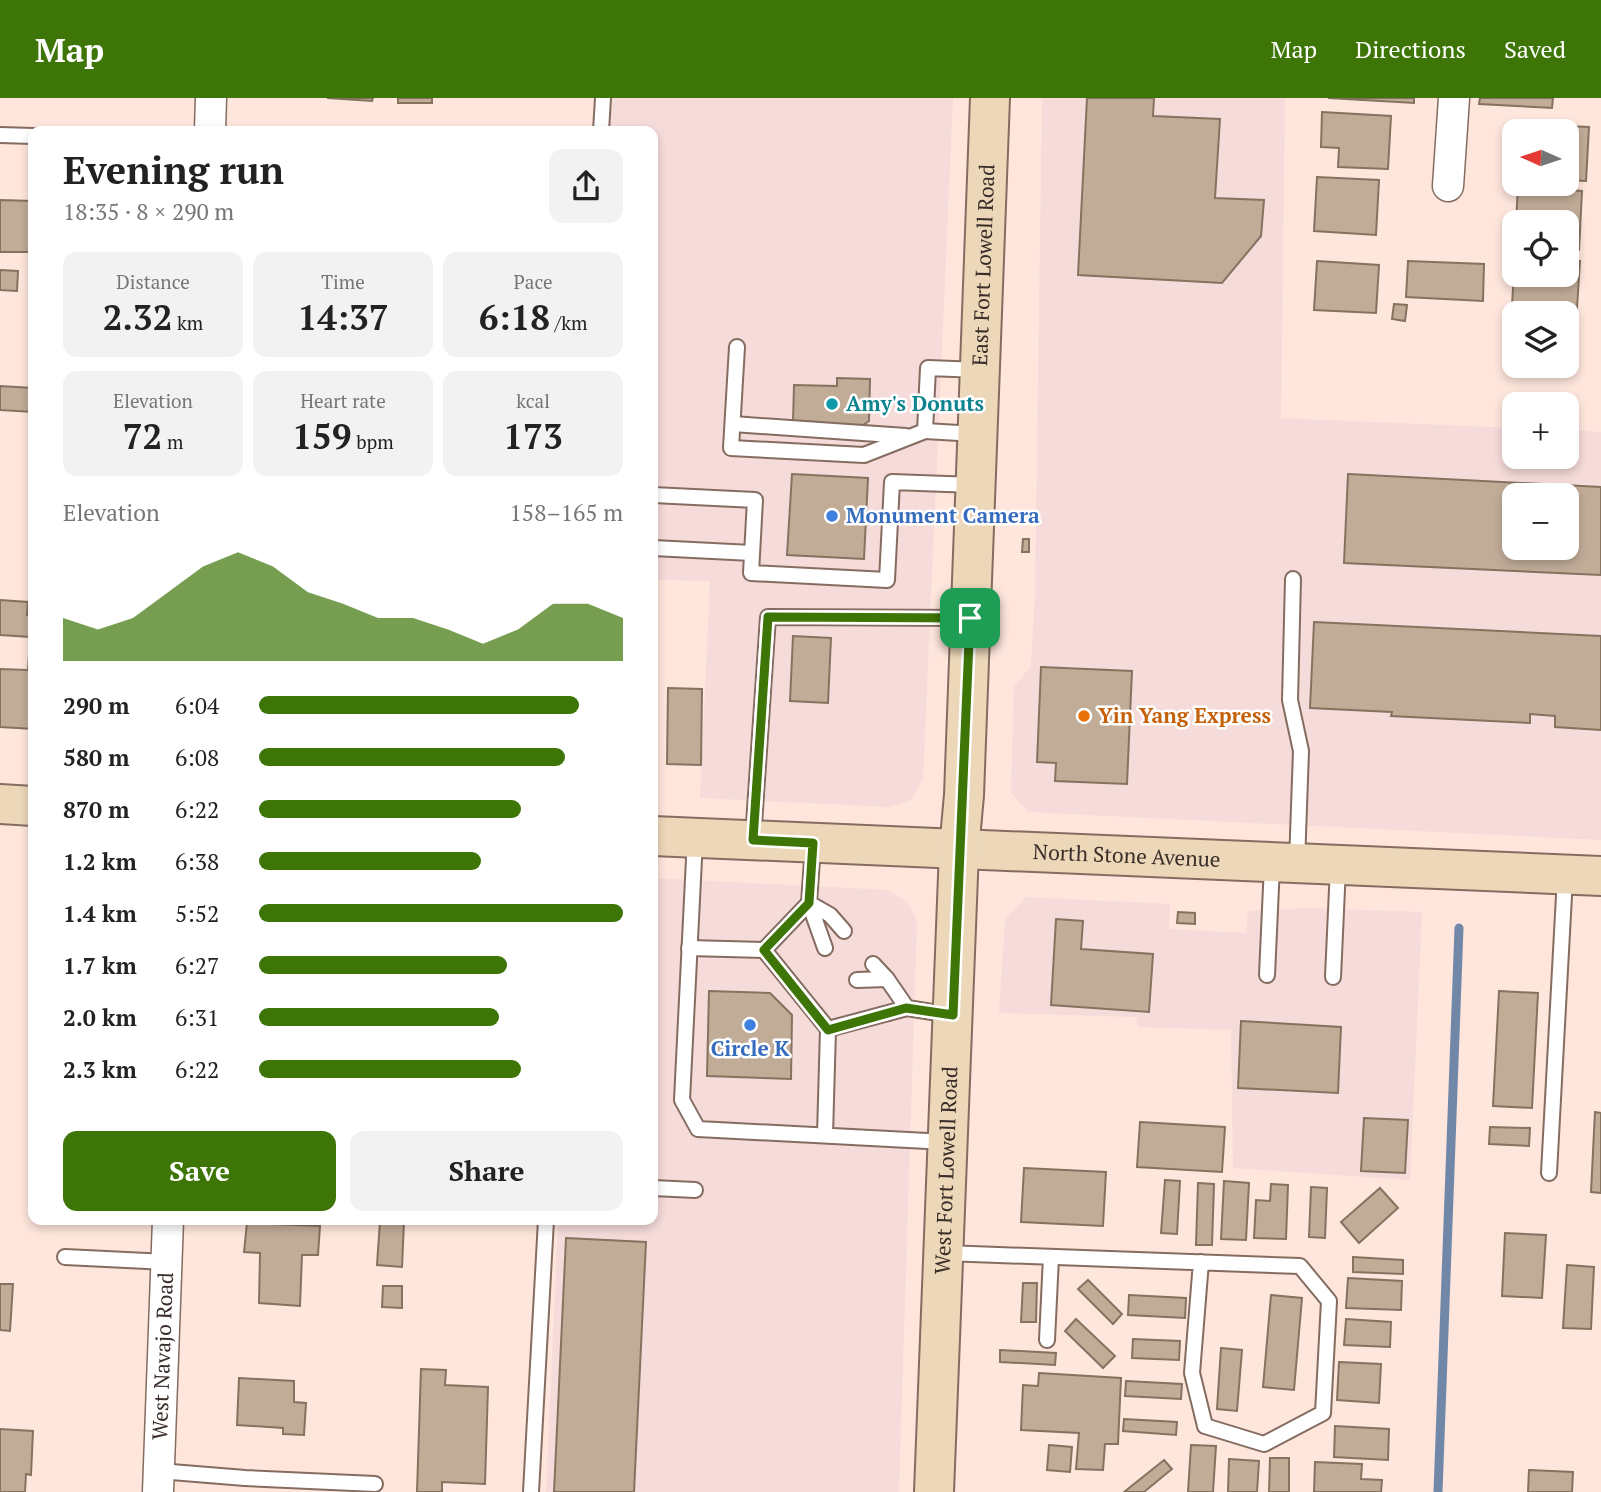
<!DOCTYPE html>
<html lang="en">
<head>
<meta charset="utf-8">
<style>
  body { margin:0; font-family:"PT Serif",serif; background:#f2f2f2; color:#222; height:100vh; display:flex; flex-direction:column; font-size:26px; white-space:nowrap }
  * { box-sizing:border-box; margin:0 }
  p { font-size:23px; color:#767676 }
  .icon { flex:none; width:38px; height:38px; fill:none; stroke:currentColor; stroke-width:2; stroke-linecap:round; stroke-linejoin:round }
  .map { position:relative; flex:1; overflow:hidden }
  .panel { position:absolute; left:28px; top:28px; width:630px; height:1099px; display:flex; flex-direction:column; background:#fff; border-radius:14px; box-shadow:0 4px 10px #0003 }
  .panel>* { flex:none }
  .needle { width:46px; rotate:273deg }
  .buttons { position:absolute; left:1502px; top:21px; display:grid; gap:14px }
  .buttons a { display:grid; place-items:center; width:77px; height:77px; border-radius:14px; background:#fff; box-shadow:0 4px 10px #0003; font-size:35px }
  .pin { position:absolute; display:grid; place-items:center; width:60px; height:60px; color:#fff; margin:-30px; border-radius:14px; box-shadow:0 4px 10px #0006 }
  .round { display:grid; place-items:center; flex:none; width:74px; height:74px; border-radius:14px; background:#f2f2f2 }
  .headline { display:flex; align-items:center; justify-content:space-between; height:119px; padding:0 35px }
  h1 { font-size:38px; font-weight:700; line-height:52px }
  .metrics { display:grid; grid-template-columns:repeat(3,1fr); gap:10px; height:119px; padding:7px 35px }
  .metrics div { display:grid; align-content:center; border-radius:14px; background:#f2f2f2; text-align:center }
  .metrics b { font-size:35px; font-weight:700 }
  .metrics small { font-size:19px; font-weight:400 }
  .metrics p { font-size:19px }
  .chart { height:196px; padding:14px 35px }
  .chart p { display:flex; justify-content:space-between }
  .chart svg { width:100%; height:126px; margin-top:7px; fill:#3d7507; opacity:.7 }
  .primary-button { display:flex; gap:14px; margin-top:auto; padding:14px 35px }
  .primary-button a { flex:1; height:80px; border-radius:14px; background:#3d7507; color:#fff; font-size:28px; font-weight:700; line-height:80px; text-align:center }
  .primary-button a+a { background:#f2f2f2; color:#222 }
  ul { padding:0 35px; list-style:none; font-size:23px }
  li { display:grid; grid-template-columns:112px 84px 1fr; align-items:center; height:52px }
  li i { height:18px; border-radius:9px; background:#3d7507 }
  header { display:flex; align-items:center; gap:42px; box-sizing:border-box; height:98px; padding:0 35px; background:#3d7507; color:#fff }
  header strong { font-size:33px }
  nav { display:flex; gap:38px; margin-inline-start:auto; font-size:24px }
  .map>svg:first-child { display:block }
  .commercial { fill:#f5dbd9; fill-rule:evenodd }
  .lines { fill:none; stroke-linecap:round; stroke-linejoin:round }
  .stream { stroke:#7187a8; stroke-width:9 }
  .building { fill:#c1ac98; stroke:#85725f; stroke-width:2; fill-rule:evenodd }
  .service-casing { stroke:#856c61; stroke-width:18 }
  .minor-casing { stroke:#856c61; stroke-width:33 }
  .secondary-casing { stroke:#856c61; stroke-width:42 }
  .service { stroke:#fff; stroke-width:14 }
  .minor { stroke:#fff; stroke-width:30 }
  .secondary { stroke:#ecd7b9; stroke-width:38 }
  .route-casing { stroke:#fff; stroke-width:14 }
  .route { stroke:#3d7507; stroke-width:9 }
  .culture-dot { fill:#0f9aa8; stroke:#fff; stroke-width:2.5 }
  .shop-dot { fill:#3f7fe0; stroke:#fff; stroke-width:2.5 }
  .food-dot { fill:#e8710a; stroke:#fff; stroke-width:2.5 }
  .labels { text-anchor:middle; stroke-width:5; stroke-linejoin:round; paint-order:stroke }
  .street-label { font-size:21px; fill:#382d28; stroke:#fff }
  .culture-label { font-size:21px; font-weight:bold; fill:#0d838f; stroke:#fff; text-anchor:start }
  .shop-label { font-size:21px; font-weight:bold; fill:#366cbe; stroke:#fff; text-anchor:start }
  .food-label { font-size:21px; font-weight:bold; fill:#c56008; stroke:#fff; text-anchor:start }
</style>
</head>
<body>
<header>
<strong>Map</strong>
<nav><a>Map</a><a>Directions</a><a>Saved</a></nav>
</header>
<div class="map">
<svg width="1601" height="1394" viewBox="0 0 1601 1394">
  <rect width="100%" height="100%" fill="#fee6dc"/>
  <g class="commercial">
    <polygon points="608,0 953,0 923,681 911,702 889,709 700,700 710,483 653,482 653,33 607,33"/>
    <path d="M1042,0h243l-4,320 233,10v29h52v-27l35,2v408l-573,-28 -17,-19 3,-106 17,-21 4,-72zM1514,397h52v53h-52z"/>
    <polygon points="653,780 887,792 908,804 917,823 899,1394 546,1394 558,1122 653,1122"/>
    <polygon points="1026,799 1170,806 1169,831 1246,835 1248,813 1307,810 1422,814 1410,1082 1233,1070 1231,932 1138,929 1136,919 999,915 1005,821"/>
  </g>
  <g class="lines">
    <polyline class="stream" points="1438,1394 1459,830"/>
  </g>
  <g class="building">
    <polygon points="327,0 373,0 372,3"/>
    <rect x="398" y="0" width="34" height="5"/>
    <polygon points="1087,0 1154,0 1153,18 1220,21 1215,100 1264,102 1261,138 1222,185 1078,177"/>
    <polygon points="1328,0 1414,0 1414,5"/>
    <polygon points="1480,0 1553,0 1552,10 1479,6"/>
    <polygon points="1322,14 1391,18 1388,71 1338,69 1339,50 1321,49"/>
    <polygon points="1520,26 1589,29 1586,83 1566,82 1566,33 1519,33"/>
    <polygon points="1317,79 1379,82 1376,137 1314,133"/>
    <polygon points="1518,89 1582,93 1579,152 1566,151 1566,124 1516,124"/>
    <polygon points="0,102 33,103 33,154 0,154"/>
    <polygon points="1566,162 1580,163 1576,226 1566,225 1566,215 1514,215 1514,223 1511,223 1514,174 1514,177 1566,177"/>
    <polygon points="1317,163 1379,167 1376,215 1314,212"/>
    <polygon points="1408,163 1484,166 1483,203 1406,199"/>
    <polygon points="0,172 18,173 17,193 0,192"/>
    <polygon points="1394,206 1407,207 1405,223 1392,221"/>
    <polygon points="837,280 870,281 869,323 856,332 840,332 840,326 793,325 794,287 837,288"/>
    <polygon points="0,288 33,290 33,314 0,312"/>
    <polygon points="792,376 868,380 864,461 787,457"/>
    <path d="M1348,376l253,13v88l-257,-12zM1514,397h52v53h-52z"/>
    <polygon points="1023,441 1029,441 1029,454 1022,454"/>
    <polygon points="0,502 28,504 27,517 33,517 33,631 0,629 0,571 28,572 30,539 0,537"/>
    <polygon points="1314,524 1601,538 1601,632 1555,629 1555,618 1530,616 1530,625 1391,618 1392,614 1310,610"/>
    <polygon points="793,538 831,540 828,605 790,603"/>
    <polygon points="1041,569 1132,573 1127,686 1055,683 1056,665 1037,664"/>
    <polygon points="668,590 702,591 701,667 667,666"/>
    <polygon points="1178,814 1195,815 1195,826 1177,825"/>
    <polygon points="1056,821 1083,823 1081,851 1153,856 1149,914 1051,907"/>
    <polygon points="709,893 770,895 792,917 791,981 707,978"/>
    <polygon points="1499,893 1538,895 1532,1010 1493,1008"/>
    <polygon points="1241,923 1341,929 1338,995 1238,990"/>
    <polygon points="1595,1014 1601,1015 1601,1095 1591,1094"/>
    <polygon points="1364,1020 1408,1022 1405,1075 1361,1073"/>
    <polygon points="1140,1024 1225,1029 1222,1074 1137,1069"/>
    <polygon points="1490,1029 1530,1030 1529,1048 1489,1046"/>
    <polygon points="1024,1070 1106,1074 1103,1128 1021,1124"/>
    <polygon points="1165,1082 1180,1083 1177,1136 1161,1135"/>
    <polygon points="1224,1083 1249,1085 1246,1142 1221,1141"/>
    <polygon points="1198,1085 1214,1086 1212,1147 1196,1147"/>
    <polygon points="1271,1086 1288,1087 1286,1141 1254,1140 1256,1102 1270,1103"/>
    <polygon points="1311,1089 1327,1090 1325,1140 1309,1139"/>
    <polygon points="1380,1090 1398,1110 1359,1145 1341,1124"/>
    <polygon points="380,1123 404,1123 402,1169 377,1167"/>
    <polygon points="247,1125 320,1128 318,1157 302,1157 300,1208 259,1205 260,1155 244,1154"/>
    <polygon points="1505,1135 1546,1137 1542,1200 1502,1198"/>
    <polygon points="566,1140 646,1144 634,1394 554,1394"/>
    <polygon points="1353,1159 1403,1162 1403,1176 1353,1174"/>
    <polygon points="1567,1167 1594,1169 1591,1231 1563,1230"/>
    <polygon points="1348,1180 1402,1183 1401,1212 1346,1210"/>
    <polygon points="1088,1182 1122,1216 1113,1226 1078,1191"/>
    <polygon points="1023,1185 1037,1185 1036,1224 1021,1224"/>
    <polygon points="0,1186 13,1186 10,1233 0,1232"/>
    <polygon points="383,1188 402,1188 402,1210 382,1209"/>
    <polygon points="1129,1197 1186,1200 1185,1220 1128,1217"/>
    <polygon points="1271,1197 1302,1200 1294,1292 1263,1289"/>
    <polygon points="1076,1221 1115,1258 1103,1270 1065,1233"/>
    <polygon points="1346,1221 1391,1224 1390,1249 1344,1247"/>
    <polygon points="1133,1241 1180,1243 1179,1262 1132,1260"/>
    <polygon points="1221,1250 1242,1252 1237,1313 1217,1311"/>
    <polygon points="1000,1252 1056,1255 1055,1267 1000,1264"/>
    <polygon points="1339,1264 1381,1266 1379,1305 1337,1302"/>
    <polygon points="421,1271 446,1272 445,1287 488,1289 485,1386 442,1384 442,1394 417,1394"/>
    <polygon points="1039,1275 1121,1280 1118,1346 1105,1346 1103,1372 1076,1371 1079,1335 1021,1332 1023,1287 1038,1288"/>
    <polygon points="239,1280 294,1283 294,1304 306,1305 304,1337 283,1336 283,1330 237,1327"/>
    <polygon points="1126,1283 1182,1286 1181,1301 1125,1298"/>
    <polygon points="1124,1321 1177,1324 1176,1337 1123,1333"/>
    <polygon points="1335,1328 1389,1331 1388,1362 1334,1359"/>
    <polygon points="0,1331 33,1333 31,1377 26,1376 25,1394 0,1394"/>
    <polygon points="1049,1347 1072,1349 1070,1374 1047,1372"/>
    <polygon points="1191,1347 1216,1348 1213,1394 1188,1394"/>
    <polygon points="1270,1360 1289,1360 1289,1394 1269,1394"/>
    <polygon points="1229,1361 1259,1363 1257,1394 1228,1394"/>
    <polygon points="1164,1362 1172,1371 1144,1394 1124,1394"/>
    <polygon points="1315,1364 1362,1366 1361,1381 1382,1382 1381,1394 1314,1394"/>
    <polygon points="1529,1372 1573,1374 1572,1394 1528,1394"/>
  </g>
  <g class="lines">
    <defs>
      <g id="service">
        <polyline points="601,33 603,0"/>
        <polyline points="0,37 33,38"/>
        <polyline points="737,249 731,350 864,357 925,333"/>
        <polyline points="733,326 906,338"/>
        <polyline points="976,336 925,333 928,270 979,272"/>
        <polyline points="653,397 755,402 751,475 887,482 892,384 974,387"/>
        <polyline points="653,450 752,455"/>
        <polyline points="1293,481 1290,602 1301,653 1297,765"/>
        <polyline points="695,741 682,1002 698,1031 946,1044"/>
        <polyline points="753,741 768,519 969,520"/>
        <polyline points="813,747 809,805 830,817 844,833"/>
        <polyline points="689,850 764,852 828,931 825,1037"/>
        <polyline points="764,852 809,805 825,850"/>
        <polyline points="873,866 887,881 907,910 951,917"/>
        <polyline points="1267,877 1272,767"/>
        <polyline points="1333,879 1338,769"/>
        <polyline points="857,882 887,881"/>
        <polyline points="828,931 907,910"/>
        <polyline points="1549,1075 1565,779"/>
        <polyline points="653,1090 695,1092"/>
        <polyline points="945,1155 1300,1168 1329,1203 1323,1315 1264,1346 1205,1328 1192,1275 1201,1164"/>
        <polyline points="65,1159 167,1164"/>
        <polyline points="1047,1242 1051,1159"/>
        <polyline points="159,1373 245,1380 375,1386"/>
        <polyline points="531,1394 546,1122"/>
      </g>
      <g id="minor">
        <polyline points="210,33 211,0"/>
        <polyline points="1448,88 1454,0"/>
        <path id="s1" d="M158,1394l10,-272"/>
      </g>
      <g id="secondary">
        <polyline points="0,706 33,708"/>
        <path id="s2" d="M653,738l948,40"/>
        <path id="s3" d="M934,1394l25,-642 5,-55 26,-697"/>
      </g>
    </defs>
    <use href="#service" class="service-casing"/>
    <use href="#minor" class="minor-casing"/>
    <use href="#secondary" class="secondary-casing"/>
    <use href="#service" class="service"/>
    <use href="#minor" class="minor"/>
    <use href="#secondary" class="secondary"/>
  </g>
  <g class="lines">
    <defs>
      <polygon id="route" points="768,519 970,520 953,917 906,910 828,932 764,852 809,805 813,745 753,742"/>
    </defs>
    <use href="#route" class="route-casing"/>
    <use href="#route" class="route"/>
  </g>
  <circle class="culture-dot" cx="832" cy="306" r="7"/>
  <g class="shop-dot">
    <circle cx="832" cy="418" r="7"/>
    <circle cx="750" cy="927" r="7"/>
  </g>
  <circle class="food-dot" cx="1084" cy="618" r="7"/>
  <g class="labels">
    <g class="street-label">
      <text dy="7" stroke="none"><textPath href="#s3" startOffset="1228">East Fort Lowell Road</textPath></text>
      <text dy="7" stroke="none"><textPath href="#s2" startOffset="474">North Stone Avenue</textPath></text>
      <text dy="7" stroke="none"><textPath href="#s3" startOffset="322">West Fort Lowell Road</textPath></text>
      <text dy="7" stroke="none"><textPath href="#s1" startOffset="136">West Navajo Road</textPath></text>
    </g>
    <g class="culture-label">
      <text x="846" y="313">Amy's Donuts</text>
    </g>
    <g class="shop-label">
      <text x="846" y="425">Monument Camera</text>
      <text x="750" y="958" text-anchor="middle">Circle K</text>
    </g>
    <g class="food-label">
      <text x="1098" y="625">Yin Yang Express</text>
    </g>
  </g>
</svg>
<div class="buttons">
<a><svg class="needle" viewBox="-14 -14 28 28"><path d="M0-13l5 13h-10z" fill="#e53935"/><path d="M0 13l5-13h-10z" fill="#767676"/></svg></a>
<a><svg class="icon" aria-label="locate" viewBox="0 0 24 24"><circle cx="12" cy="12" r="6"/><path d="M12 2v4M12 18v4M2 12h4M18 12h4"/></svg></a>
<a><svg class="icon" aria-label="layers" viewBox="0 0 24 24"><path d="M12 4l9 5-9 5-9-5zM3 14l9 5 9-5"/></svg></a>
<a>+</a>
<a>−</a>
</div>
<div class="pin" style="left:970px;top:520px;background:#1e9e55"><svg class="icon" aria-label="arrive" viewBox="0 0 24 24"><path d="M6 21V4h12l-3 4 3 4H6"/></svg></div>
<section class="panel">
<div class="headline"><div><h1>Evening run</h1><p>18:35 · 8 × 290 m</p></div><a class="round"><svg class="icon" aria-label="share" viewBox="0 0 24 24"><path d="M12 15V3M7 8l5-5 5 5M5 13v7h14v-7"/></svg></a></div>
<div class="metrics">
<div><p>Distance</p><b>2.32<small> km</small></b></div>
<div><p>Time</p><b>14:37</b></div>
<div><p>Pace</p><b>6:18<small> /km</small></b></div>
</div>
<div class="metrics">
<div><p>Elevation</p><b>72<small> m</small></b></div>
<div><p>Heart rate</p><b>159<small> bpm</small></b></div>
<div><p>kcal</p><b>173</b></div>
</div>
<div class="chart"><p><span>Elevation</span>158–165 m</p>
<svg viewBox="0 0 160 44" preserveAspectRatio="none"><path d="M0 44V29L10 33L20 29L30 20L40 11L50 6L60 11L70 20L80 24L90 29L100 29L110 33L120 38L130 33L140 24L150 24L160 29V44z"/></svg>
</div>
<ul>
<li><b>290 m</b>6:04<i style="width:88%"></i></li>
<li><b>580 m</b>6:08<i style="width:84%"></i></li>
<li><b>870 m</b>6:22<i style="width:72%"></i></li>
<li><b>1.2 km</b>6:38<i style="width:61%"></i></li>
<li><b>1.4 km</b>5:52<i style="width:100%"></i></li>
<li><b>1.7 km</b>6:27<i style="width:68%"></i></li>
<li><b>2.0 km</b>6:31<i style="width:66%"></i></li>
<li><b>2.3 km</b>6:22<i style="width:72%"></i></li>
</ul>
<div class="primary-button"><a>Save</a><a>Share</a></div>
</section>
</div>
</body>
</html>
